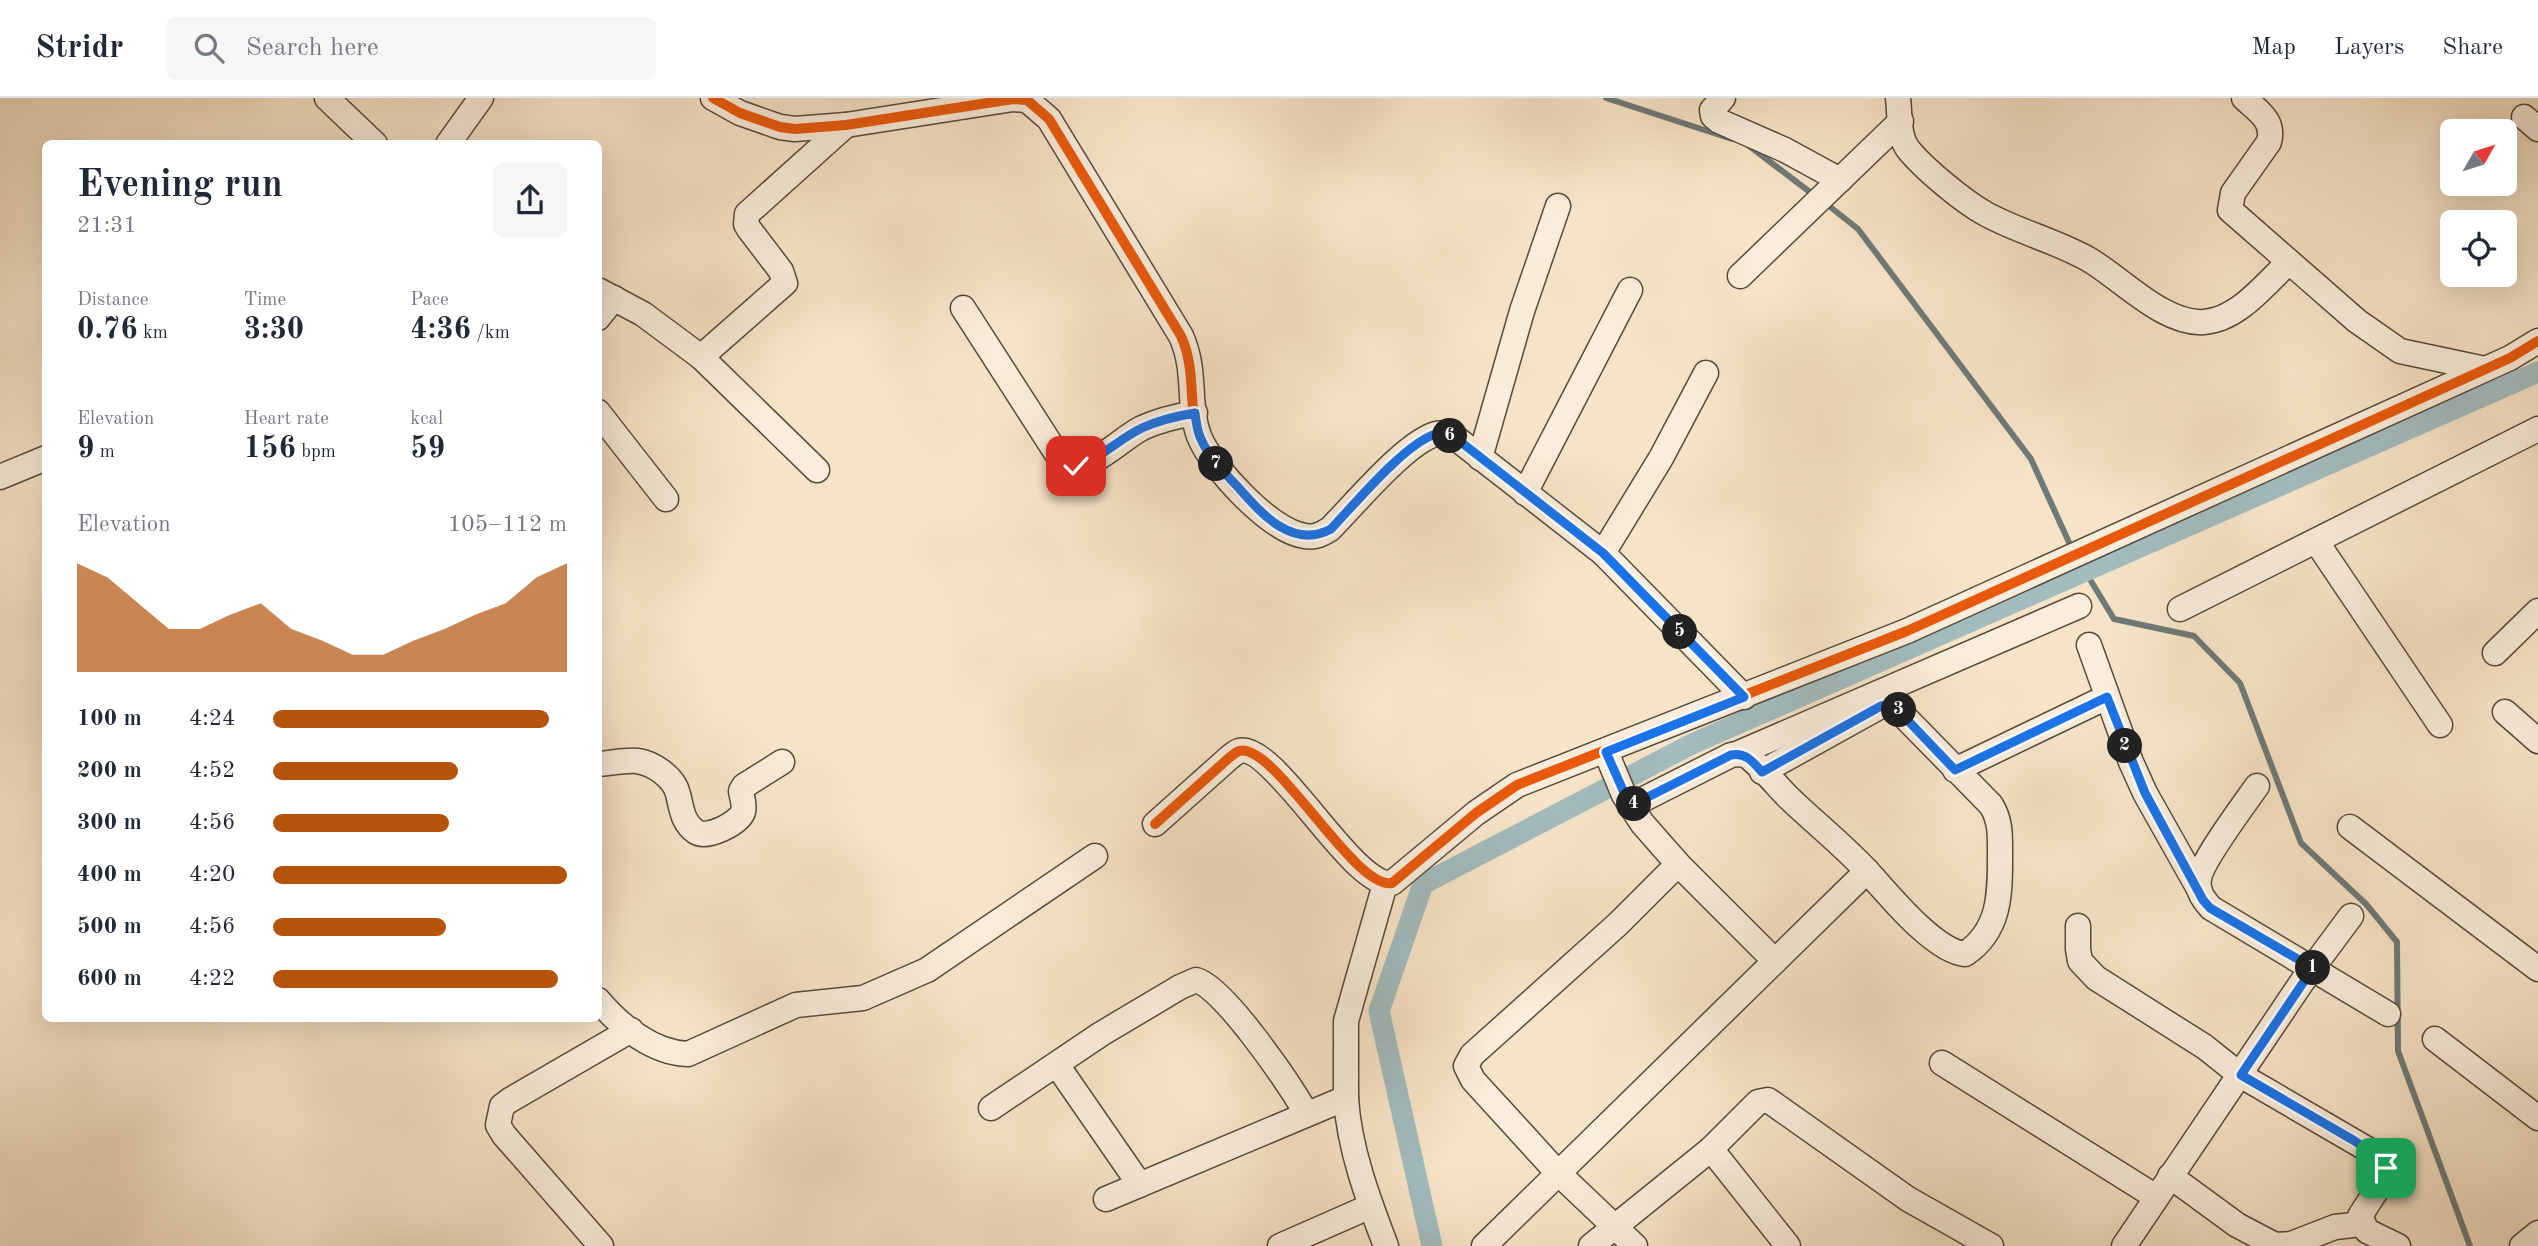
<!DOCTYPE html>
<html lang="en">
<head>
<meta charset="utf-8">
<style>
  body { margin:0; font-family:"Old Standard TT",serif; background:#f6f6f7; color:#1f2937; height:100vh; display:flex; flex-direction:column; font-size:26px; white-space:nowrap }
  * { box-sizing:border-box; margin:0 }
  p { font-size:23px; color:#747a83 }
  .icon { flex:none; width:38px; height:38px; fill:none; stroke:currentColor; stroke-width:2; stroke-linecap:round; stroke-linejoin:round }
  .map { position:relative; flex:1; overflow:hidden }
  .side { position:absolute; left:42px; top:42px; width:560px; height:882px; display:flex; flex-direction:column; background:#fff; border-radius:10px; box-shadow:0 7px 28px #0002 }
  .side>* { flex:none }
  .needle { width:46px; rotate:51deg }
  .buttons { position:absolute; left:2440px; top:21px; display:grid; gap:14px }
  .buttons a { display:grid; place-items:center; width:77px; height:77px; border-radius:10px; background:#fff; box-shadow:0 7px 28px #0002; font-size:35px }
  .pin { position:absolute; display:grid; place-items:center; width:60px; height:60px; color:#fff; margin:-30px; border-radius:14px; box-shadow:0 4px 10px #0006 }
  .km { position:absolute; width:35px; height:35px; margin:-18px; border-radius:50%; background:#222; color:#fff; font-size:19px; line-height:35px; text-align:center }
  .round { display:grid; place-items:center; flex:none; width:74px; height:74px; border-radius:10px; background:#f6f6f7 }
  .overview { display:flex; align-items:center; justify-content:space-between; height:119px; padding:0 35px }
  h1 { font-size:38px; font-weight:700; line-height:52px }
  .stats { display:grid; grid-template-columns:repeat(3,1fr); gap:10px; height:119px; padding:7px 35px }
  .stats div { display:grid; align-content:center }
  .stats b { font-size:30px; font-weight:700 }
  .stats small { font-size:19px; font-weight:400 }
  .stats p { font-size:19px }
  .chart { height:196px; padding:14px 35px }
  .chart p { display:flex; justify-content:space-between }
  .chart svg { width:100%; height:126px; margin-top:7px; fill:#b45309; opacity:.7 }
  ul { padding:0 35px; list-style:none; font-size:23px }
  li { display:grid; grid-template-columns:112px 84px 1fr; align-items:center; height:52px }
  li i { height:18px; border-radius:9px; background:#b45309 }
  header { display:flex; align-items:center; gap:42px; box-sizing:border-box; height:98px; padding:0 35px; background:#fff; border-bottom:2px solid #e0e1e3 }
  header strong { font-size:33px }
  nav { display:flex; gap:38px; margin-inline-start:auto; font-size:24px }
  .search { width:490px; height:63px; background:#f6f6f7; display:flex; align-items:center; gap:18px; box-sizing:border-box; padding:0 24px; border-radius:10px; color:#747a83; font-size:26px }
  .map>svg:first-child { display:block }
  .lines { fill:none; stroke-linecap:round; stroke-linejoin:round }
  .stream { stroke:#6e7a78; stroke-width:6 }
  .canal { stroke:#a2bcbf; stroke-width:21 }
  .minor-casing { stroke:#564a3c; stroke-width:27 }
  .minor { stroke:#faeddb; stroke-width:24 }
  .cycleway-casing { stroke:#faeddb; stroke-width:15 }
  .cycleway { stroke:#e8590c; stroke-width:10 }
  .route-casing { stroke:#fff; stroke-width:14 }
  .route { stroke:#1a73e8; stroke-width:9 }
</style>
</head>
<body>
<header>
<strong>Stridr</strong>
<div class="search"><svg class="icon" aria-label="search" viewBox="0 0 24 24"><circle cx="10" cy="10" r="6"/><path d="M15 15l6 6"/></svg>Search here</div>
<nav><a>Map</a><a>Layers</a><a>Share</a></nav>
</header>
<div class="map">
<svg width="2538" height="1148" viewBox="0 0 2538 1148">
  <rect width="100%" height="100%" fill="#f7e4c7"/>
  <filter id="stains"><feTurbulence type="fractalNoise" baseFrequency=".00286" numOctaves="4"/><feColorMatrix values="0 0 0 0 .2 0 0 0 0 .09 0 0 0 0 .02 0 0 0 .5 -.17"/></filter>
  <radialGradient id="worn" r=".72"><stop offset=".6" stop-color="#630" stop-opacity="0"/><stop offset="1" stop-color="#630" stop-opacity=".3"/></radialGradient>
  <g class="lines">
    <g class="stream">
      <polyline points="1606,0 1732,41"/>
      <polyline points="1748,47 1815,98"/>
      <polyline points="1824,104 1858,131 2031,361 2072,451"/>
      <polyline points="2077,460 2114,521 2194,538 2240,585 2301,745 2366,806 2397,844 2398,953 2470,1148"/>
    </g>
    <polyline class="canal" points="1432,1148 1379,913 1423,786 1692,646 2538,274"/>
    <defs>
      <g id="minor">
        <polyline points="327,0 375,46"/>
        <path d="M713,0l27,15 40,14 15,2 51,-4 167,-26 14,1 22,19 132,217c16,35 6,68 18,100 12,31 72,96 106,100 10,2 17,-2 25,-7 24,-24 76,-87 106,-95 7,-2 14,2 21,5l146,114 141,144"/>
        <polyline points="1723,0 1712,12 1713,18 1719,23 1785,52 1840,82"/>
        <path d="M1898,0c2,16 0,38 10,51 16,20 56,53 78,65 33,18 70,27 102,45 33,19 76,66 116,63 34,-2 61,-38 85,-60"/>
        <path d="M2244,0c14,13 31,23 25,44l-36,51 -3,17 127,111 43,30 85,18"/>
        <polyline points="2524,19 2538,31"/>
        <polyline points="448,46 481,0"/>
        <polyline points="1740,178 1901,23"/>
        <polyline points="598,192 643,216 701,259 817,372"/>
        <path d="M963,210l94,146 13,12c28,0 49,-26 72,-38 17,-8 35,-12 53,-15"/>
        <polyline points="598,220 614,200"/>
        <polyline points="701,259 785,185 781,173 749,131 746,126 747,116 846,27"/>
        <polyline points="598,314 666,401"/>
        <polyline points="1480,360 1522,213 1558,108"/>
        <polyline points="0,379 46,360"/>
        <polyline points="1525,395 1630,192"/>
        <polyline points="2316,443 2440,627"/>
        <polyline points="1603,455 1661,360 1706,275"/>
        <polyline points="2180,511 2538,331"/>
        <polyline points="2089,547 2131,664 2145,695 2199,791"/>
        <polyline points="2495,555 2538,513"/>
        <polyline points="2505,614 2538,643"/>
        <polyline points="1606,654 1624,697 1642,725 1678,766 1775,863"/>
        <polyline points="1739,655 2079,508"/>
        <path d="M598,666c13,-1 27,-4 39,-3 16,2 37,16 41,33 4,15 4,28 18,38 11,7 42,-8 47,-20 2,-6 -1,-15 -2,-21l3,-5 38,-24"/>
        <polyline points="1955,672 2107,599"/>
        <path d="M2257,688c-12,17 -56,76 -58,93 -2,12 4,20 12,29l177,106"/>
        <path d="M1630,708l101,-51c6,-1 10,-2 16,1 11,7 31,31 42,42 26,25 55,48 79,74 21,23 66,79 97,82 36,-24 35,-62 35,-100 0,-18 1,-33 -9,-49l-96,-98 -6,-2 -8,1 -119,66"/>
        <path d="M1155,726l75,-67c3,-2 6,-5 9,-6 35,-10 115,139 153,132l84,-70 41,-28 390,-154 603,-273 28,-17"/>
        <polyline points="2350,729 2538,871"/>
        <polyline points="2078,828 2078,851 2080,863 2096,880 2205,949 2240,977 2367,1051 2381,1063 2386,1070 2387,1076 2360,1118 2367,1133 2398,1148"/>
        <path d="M598,902c22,26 55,53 90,54l108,-49 67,-7 64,-28 168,-114"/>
        <polyline points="2435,941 2538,1020"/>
        <polyline points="1942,965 2156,1099"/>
        <polyline points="1057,967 1140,1087"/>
        <path d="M1346,1000c3,50 22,101 40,148"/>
        <path d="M991,1010l110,-74 79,-47 16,-7c28,7 94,105 110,133"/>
        <polyline points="1711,1051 1788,1148"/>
        <polyline points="2170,1078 2237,1127 2275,1147 2291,1146 2335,1129 2362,1126"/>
        <polyline points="1106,1101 1346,1000 1346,923 1385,786"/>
        <polyline points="601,1148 504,1037 498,1027 502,1008 510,1002 631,932"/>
        <polyline points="1280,1148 1371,1108"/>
        <polyline points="1484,1148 1867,773"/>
        <polyline points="1591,1148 1711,1051 1758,1004 1768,1002 1908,1101 1991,1148"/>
        <polyline points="1635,1148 1557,1074 1473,982 1466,968 1472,957 1618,826 1678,766"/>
        <polyline points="2124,1148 2302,884 2351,818"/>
        <polyline points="2522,1148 2538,1135"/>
      </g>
    </defs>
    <use href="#minor" class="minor-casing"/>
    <use href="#minor" class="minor"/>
    <defs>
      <g id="cycleway">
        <path d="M713,0l27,15 40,14 15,2 51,-4 167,-26 14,1 22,19 132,217c16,35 6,68 18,100 12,31 72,96 106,100 10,2 17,-2 25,-7 24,-24 76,-87 106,-95 7,-2 14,2 21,5l146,114 141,144"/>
        <path d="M1155,726l75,-67c3,-2 6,-5 9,-6 35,-10 115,139 153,132l84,-70 41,-28 390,-154 603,-273 28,-17"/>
      </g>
    </defs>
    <use href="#cycleway" class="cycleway-casing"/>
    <use href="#cycleway" class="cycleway"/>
  </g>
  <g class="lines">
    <defs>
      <path id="route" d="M1076,368c25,-8 43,-27 66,-38 17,-8 35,-12 53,-15 1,9 2,18 6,26 8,19 22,32 36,47 24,27 55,64 94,43 23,-24 74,-86 105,-95 7,-2 14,2 21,5l146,114 141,144 -138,55 24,54 101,-51c15,-3 22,7 31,17l119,-66 8,-1 6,2 60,63 152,-73 38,96 58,107 7,8 103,60 -72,107 112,65 14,9 19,19"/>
    </defs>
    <use href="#route" class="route-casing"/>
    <use href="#route" class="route"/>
  </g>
  <rect width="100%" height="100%" filter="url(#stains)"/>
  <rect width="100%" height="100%" fill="url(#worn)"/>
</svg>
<div class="buttons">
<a><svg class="needle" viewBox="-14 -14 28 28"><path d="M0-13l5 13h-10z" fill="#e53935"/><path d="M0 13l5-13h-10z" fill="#747a83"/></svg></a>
<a><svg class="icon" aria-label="locate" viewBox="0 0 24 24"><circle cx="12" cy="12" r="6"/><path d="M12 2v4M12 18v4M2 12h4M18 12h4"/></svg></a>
</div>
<div class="pin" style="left:2386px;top:1070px;background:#1e9e55"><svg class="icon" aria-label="arrive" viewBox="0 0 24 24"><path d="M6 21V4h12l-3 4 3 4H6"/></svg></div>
<div class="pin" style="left:1076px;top:368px;background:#d93025"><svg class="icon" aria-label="check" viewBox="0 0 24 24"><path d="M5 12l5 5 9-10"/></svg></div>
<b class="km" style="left:2313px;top:870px">1</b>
<b class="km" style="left:2125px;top:648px">2</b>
<b class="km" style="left:1899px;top:612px">3</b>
<b class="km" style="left:1634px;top:706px">4</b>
<b class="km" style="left:1680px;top:534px">5</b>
<b class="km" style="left:1450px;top:338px">6</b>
<b class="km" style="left:1216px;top:366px">7</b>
<section class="side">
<div class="overview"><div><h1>Evening run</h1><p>21:31</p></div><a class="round"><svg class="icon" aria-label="share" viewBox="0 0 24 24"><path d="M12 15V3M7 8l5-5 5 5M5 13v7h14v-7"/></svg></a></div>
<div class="stats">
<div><p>Distance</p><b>0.76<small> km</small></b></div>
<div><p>Time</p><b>3:30</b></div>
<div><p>Pace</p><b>4:36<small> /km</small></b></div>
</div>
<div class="stats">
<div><p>Elevation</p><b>9<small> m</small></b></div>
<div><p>Heart rate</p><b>156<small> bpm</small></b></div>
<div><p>kcal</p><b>59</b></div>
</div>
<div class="chart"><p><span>Elevation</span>105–112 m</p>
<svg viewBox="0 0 160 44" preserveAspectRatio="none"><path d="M0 44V6L10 11L20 20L30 29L40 29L50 24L60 20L70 29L80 33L90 38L100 38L110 33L120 29L130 24L140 20L150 11L160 6V44z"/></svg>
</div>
<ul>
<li><b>100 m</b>4:24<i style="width:94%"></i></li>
<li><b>200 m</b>4:52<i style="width:63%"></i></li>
<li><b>300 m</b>4:56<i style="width:60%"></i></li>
<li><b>400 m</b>4:20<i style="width:100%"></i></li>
<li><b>500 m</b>4:56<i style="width:59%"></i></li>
<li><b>600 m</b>4:22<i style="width:97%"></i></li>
</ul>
</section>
</div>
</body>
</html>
